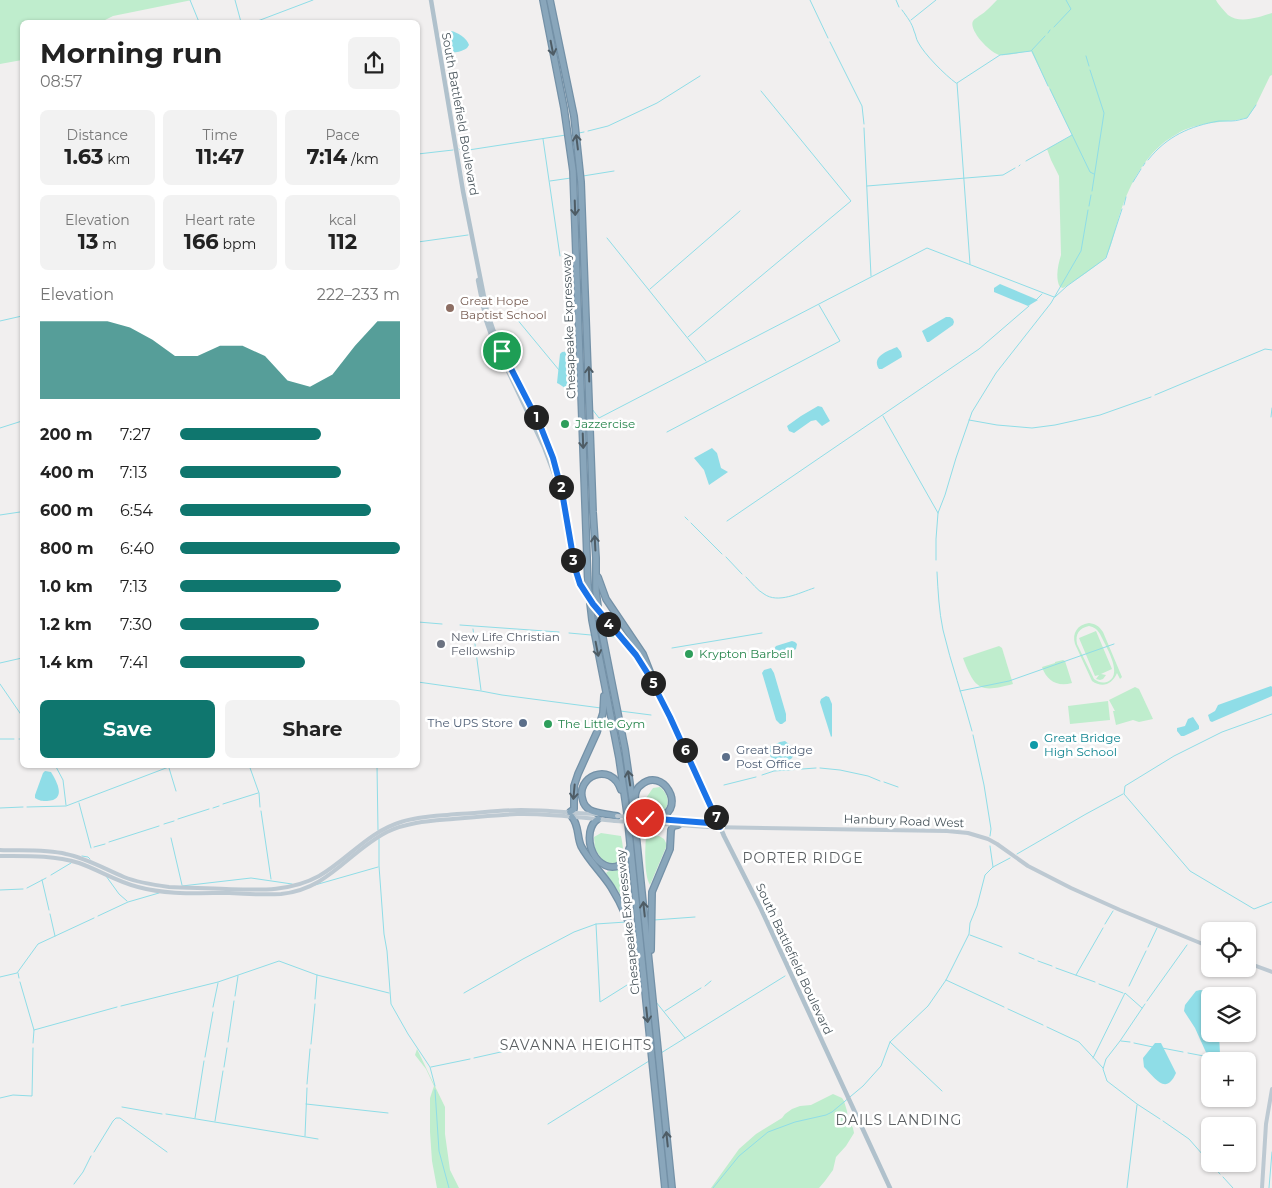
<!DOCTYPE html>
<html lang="en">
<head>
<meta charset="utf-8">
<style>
  body { margin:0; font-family:Montserrat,sans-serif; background:#f2f2f2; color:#222; height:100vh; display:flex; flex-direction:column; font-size:19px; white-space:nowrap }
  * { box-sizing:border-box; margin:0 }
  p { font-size:16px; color:#767676 }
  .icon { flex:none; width:28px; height:28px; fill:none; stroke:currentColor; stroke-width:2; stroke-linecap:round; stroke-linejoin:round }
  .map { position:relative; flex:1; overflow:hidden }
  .panel { position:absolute; left:20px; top:20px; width:400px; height:748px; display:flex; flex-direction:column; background:#fff; border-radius:8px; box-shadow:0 1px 4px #0004 }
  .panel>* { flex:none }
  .buttons { position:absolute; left:1201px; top:922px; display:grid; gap:10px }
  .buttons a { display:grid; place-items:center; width:55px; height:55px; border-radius:8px; background:#fff; box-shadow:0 1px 4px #0004; font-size:25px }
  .pin { position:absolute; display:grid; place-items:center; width:42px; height:42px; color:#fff; margin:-21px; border:2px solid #fff; border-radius:50%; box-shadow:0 1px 5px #0007 }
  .km { position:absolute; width:25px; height:25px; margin:-12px; border-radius:50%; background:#222; color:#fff; font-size:14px; line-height:25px; text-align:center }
  .round { display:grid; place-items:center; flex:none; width:52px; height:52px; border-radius:8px; background:#f2f2f2 }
  .overview { display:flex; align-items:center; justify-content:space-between; height:85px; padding:0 20px }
  h1 { font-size:28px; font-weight:700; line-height:38px }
  .stats { display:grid; grid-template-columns:repeat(3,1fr); gap:8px; height:85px; padding:5px 20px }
  .stats div { display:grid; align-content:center; border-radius:8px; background:#f2f2f2; text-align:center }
  .stats b { font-size:21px; font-weight:700 }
  .stats small { font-size:14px; font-weight:400 }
  .stats p { font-size:14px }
  .chart { height:140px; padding:10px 20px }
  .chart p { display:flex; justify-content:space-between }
  .chart svg { width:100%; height:90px; margin-top:5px; fill:#0f766e; opacity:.7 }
  .cta { display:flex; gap:10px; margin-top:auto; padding:10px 20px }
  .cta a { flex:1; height:58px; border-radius:8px; background:#0f766e; color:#fff; font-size:20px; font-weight:700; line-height:58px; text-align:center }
  .cta a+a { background:#f2f2f2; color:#222 }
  ul { padding:0 20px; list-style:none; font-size:16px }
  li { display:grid; grid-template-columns:80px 60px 1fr; align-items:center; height:38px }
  li i { height:12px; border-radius:6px; background:#0f766e }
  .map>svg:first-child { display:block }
  .green { fill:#bfedcd; fill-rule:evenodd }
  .water { fill:#8fdde7 }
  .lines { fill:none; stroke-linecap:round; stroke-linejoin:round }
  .stream { stroke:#8fdde7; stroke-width:1 }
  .motorway-casing { stroke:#7491a7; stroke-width:8 }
  .secondary { stroke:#bdc9d2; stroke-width:4 }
  .primary { stroke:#b0c1cc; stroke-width:4.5 }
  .motorway { stroke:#89a6bb; stroke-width:5.5 }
  .secondary-bridge { stroke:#bdc9d2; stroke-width:4 }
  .primary-bridge { stroke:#b0c1cc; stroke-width:4.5 }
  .oneway { stroke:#4e5c65 }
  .route-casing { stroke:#fff; stroke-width:10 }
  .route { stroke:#1a73e8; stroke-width:6 }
  .education-dot { fill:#8d6e63; stroke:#fff; stroke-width:2 }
  .leisure-dot { fill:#2e9e5b; stroke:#fff; stroke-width:2 }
  .worship-dot { fill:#6b7280; stroke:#fff; stroke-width:2 }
  .service-dot { fill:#5c6f8a; stroke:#fff; stroke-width:2 }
  .culture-dot { fill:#0f9aa8; stroke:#fff; stroke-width:2 }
  .labels { text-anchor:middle; stroke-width:5; stroke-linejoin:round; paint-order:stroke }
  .street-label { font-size:12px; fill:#48545b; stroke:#fff }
  .education-label { font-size:12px; fill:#785e54; stroke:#fff; text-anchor:start }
  .leisure-label { font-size:12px; fill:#27864d; stroke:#fff; text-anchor:start }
  .worship-label { font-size:12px; fill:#5b616d; stroke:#fff; text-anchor:start }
  .service-label { font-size:12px; fill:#4e5e75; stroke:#fff; text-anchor:end }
  .culture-label { font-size:12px; fill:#0d838f; stroke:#fff; text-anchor:start }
  .neighbourhood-label { font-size:14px; letter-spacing:1px; fill:#5c6063; stroke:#fff }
</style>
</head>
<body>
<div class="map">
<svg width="1272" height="1188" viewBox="0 0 1272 1188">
  <rect width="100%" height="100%" fill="#f1efef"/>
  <g class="green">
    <polygon points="0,0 192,0 113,16 101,22 22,22 22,60 0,64"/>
    <path d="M997,0h219l1,2c3,4 7,9 11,13 12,9 31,2 44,-2v62l-2,1 -14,29 -8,12 -1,1c-22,5 -46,3 -67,14 -6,4 -14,8 -19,13 -22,19 -35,48 -43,75 -3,9 -7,29 -12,37 -2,4 -37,28 -43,31l-3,-1c-5,-9 -2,-22 1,-32l-2,-79 -8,-16 -4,-11 25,-14 -41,-84c-8,1 -24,5 -31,4 -9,-1 -32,-25 -27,-34 2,-3 4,-3 6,-5 7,-4 12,-10 18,-16z"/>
    <path d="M1089,623c7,1 10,3 14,9l19,45 -2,2 -3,-6c-5,12 -15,15 -25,8l-17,-37c-3,-11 2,-19 14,-21zM1089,626c5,1 8,3 11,8 5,11 23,39 9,47 -6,3 -11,1 -15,-2l-17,-35c-2,-10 2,-16 12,-18z"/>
    <polygon points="1096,631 1112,669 1101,674 1106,675 1103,679 1100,680 1096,679 1099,675 1095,676 1079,638"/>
    <path d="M999,646l3,2 11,36c-33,9 -38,6 -50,-26z"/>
    <path d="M1063,660l2,1 7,22c-15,4 -25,-2 -30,-16l13,-4v-1z"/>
    <polygon points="1135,687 1139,689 1153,719 1139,722 1133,720 1116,725 1113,711 1115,711 1109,700"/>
    <polygon points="1108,701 1110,720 1070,724 1068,706"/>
    <path d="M660,787c21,18 -6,41 -20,21l4,-4 2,-6 7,-10z"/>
    <path d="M601,833l20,3c3,15 6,31 -16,28l-10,-15 -1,-12z"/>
    <path d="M659,836l5,3 3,6 -17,40c-6,-9 -5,-37 -4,-48z"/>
    <path d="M625,866l1,5 1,18 3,20h-3l-7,-15 -14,-21c5,-5 13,-2 19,-7z"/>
    <polygon points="417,1049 445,1107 445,1134 450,1170 459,1188 437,1188 432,1161 430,1132 430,1098 434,1086 426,1069 415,1055"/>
    <polygon points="833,1094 842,1098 844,1101 847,1111 848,1120 853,1128 854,1133 846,1146 836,1157 833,1170 825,1181 819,1188 711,1188 739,1149 756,1134 782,1118 785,1114 792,1109 800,1106 811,1105"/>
  </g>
  <g class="water">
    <path d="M451,31c6,1 16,7 18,14l-2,3c-3,2 -9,5 -13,4 -5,-2 -7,-13 -6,-17 1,-2 2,-3 3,-4z"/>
    <polygon points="1000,284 1038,300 1028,306 994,292 994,288"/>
    <polygon points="946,317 950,317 953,319 954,322 953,325 929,342 927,342 922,331"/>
    <path d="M897,347l4,5 1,5 -20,12h-3c-8,-13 9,-18 18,-22z"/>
    <polygon points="571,351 573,387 572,391 571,392 559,384 557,383 560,354 562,352"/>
    <polygon points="818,406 822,407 830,421 822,426 816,420 811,421 794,433 789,431 787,426 801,416"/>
    <polygon points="712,448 717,453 721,468 728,472 709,485 704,470 694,458"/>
    <polygon points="792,641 795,642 797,644 796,649 788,654 778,657 776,656 774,649 776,646"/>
    <polygon points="771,668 774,673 786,714 786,721 782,724 780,724 776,720 763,676 762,673 764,670"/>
    <polygon points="1271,686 1272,687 1272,696 1212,722 1210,721 1208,715 1215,711 1218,705"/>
    <polygon points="826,696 829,697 832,704 832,736 831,737 820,702 821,699"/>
    <polygon points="1193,717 1199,726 1199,729 1184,736 1181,736 1177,731 1177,728 1185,726 1188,719"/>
    <path d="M785,741c5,3 13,12 6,18 -5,3 -13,1 -18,1 -3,-3 -5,-9 -4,-13l11,-5z"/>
    <path d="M45,771l6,1c6,10 16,28 -4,29 -5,0 -7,0 -12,-3v-3l8,-22z"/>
    <polygon points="1200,990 1206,991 1216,996 1210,996 1210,1034 1219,1034 1220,1054 1219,1061 1211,1061 1209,1059 1195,1028 1184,1011 1185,1005 1196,991"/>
    <path d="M1155,1043h6l15,30c-10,23 -21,5 -32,-6l-1,-9z"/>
  </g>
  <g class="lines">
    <g class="stream">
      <polyline points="190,0 199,22"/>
      <polyline points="235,0 241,22"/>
      <polyline points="810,0 828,38"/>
      <polyline points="896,0 899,7"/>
      <path d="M902,10c5,7 10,13 12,21 2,4 2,8 4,11 6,12 27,33 38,41"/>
      <polyline points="911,20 936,0"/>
      <polyline points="255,22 313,0"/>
      <polyline points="1054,27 1071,9 1066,0"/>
      <polyline points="1048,33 1050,30"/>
      <polyline points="830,42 862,106 864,124"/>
      <polyline points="1032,51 1048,86"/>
      <polyline points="1086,56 1089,66"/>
      <polyline points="1090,70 1104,113 1092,191"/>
      <polyline points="957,83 970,264"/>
      <polyline points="957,83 1000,55 1031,51 1045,36"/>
      <polyline points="1050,89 1090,172 1094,174"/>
      <polyline points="864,128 871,276"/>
      <polyline points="588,131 608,126 657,103 700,76"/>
      <polyline points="579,133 584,132"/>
      <polyline points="543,139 560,256"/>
      <polyline points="459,149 462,151 566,135"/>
      <polyline points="418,154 453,150"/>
      <path d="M1148,160c19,-24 42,-34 71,-39 4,0 8,0 12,0 6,0 11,-2 16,-3l9,-13"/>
      <polyline points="1026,161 1072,135"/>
      <polyline points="1019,166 1020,165"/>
      <polyline points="1143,166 1145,163"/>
      <polyline points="583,176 614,171"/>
      <polyline points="550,181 571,178"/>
      <polyline points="1133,182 1141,169"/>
      <polyline points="867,186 1003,175 1015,168"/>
      <polyline points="1124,205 1126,197"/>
      <polyline points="1089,206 1091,195"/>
      <polyline points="607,238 706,361"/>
      <polyline points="418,242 468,235"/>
      <polyline points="650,289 740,211"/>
      <polyline points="1055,297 1067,286 1106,258 1122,209"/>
      <polyline points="1036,300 1042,294"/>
      <polyline points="516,318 559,370"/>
      <polyline points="0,321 22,316"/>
      <polyline points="688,337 851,201 761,91"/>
      <polyline points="572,384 579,393"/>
      <polyline points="1155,395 1265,349 1272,350"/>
      <polyline points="592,409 599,418 927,248 1054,297"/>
      <polyline points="883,416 938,513"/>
      <polyline points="1271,417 1272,408"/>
      <polyline points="969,420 997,425 1032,428 1055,425 1100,415 1151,397"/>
      <polyline points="0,428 22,421"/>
      <polyline points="667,432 840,341 819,305"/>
      <polyline points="0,515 20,512"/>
      <polyline points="685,517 688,520"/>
      <polyline points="727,521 979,349 1029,306"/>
      <polyline points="691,523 722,554"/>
      <polyline points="726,557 742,574"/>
      <polyline points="936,560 936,539 938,513 945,495 956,458 972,412 996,373 1051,303 1081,251 1088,210"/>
      <path d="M937,572c1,19 2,39 6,58 8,34 20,67 29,101"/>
      <path d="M746,577c6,6 11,13 18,17 14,10 35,-1 50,-6"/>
      <polyline points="418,622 442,624"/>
      <polyline points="460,625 559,632"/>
      <polyline points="473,629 481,690"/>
      <polyline points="569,633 591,635"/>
      <polyline points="606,636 617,637"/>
      <polyline points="672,648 762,633"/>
      <polyline points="0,663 22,658"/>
      <polyline points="418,682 481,691 502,695 601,708"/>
      <polyline points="0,684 22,716"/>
      <polyline points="960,691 1009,681 1114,644"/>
      <polyline points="620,711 651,715"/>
      <polyline points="1272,714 1222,732 1174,756 1125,786 1124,794 1190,871 1254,909 1272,902"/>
      <polyline points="973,735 984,785 991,829 990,836"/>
      <polyline points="0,739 14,739"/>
      <polyline points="19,739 22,739"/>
      <polyline points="55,765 63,780 66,805"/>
      <polyline points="249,765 259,793 260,807"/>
      <polyline points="377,765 378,830"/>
      <polyline points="169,768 176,791"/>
      <polyline points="820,768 840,770 868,776 880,781"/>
      <polyline points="762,775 774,771 816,768"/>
      <polyline points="884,782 898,787"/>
      <polyline points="724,785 756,777"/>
      <polyline points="79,803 91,848"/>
      <polyline points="223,804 258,793"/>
      <polyline points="27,807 66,806 174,765"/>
      <polyline points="0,808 23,807"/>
      <polyline points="213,808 219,806"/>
      <polyline points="261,811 271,879"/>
      <polyline points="178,819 209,809"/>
      <polyline points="164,824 174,821"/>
      <polyline points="171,838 182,885"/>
      <polyline points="379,839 379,866 384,934 387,951 391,1004 408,1034 430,1067 435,1086"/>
      <polyline points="109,842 159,826"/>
      <polyline points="990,846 993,867"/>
      <polyline points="94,847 105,844"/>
      <polyline points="1017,854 1086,814 1123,794"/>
      <polyline points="82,856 88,857 90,859"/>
      <polyline points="51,875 71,863"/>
      <polyline points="106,876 119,894 127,901"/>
      <polyline points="42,880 49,910"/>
      <polyline points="315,885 378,867"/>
      <polyline points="182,886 251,878 292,884"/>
      <polyline points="27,888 46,878"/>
      <polyline points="0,890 23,889"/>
      <polyline points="50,914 55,936"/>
      <polyline points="98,916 128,902 159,893"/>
      <polyline points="654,920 695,917"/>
      <polyline points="596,924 600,1002 635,980 641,982"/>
      <polyline points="1105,924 1113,911"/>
      <polyline points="970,935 1002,947"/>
      <polyline points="1148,947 1157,928"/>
      <polyline points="1019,953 1034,959"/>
      <polyline points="1038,961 1052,966"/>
      <polyline points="1056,968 1095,982"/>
      <polyline points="18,973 19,978"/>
      <polyline points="1076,975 1103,928"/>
      <polyline points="0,977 17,973 38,944 94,918"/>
      <polyline points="946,980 1004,1007"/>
      <polyline points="20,982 34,1030 33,1043"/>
      <polyline points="1099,984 1123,993"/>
      <polyline points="705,986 711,981"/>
      <polyline points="1129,986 1146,951"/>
      <polyline points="464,993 523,959 574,932 596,924 626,922"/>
      <polyline points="235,996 238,976"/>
      <polyline points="315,999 317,975"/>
      <polyline points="1147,1001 1187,945"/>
      <polyline points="656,1002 685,1038"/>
      <polyline points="1145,1004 1120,1041 1106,1059 1103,1069 1107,1081 1137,1104 1160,1119"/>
      <polyline points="121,1006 218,982 279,961 317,975 389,993"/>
      <polyline points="213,1007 218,983"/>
      <polyline points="1008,1009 1043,1025"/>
      <polyline points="665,1011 701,988"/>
      <polyline points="1047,1027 1079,1042 1103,1068"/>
      <polyline points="34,1030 117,1007"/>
      <polyline points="1121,1041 1130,1042"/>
      <polyline points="228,1042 234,1001"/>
      <polyline points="890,1042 942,1091"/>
      <polyline points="1134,1043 1153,1047"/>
      <polyline points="311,1044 315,1004"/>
      <polyline points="1162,1048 1183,1052"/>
      <polyline points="661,1053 785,976"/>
      <polyline points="1188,1053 1209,1057"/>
      <polyline points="205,1057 213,1012"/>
      <polyline points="474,1058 523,1047 535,1040"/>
      <polyline points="1093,1058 1125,993 1142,1008"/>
      <polyline points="1218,1058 1233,1061"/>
      <polyline points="224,1067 227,1048"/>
      <polyline points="431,1067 470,1059"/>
      <polyline points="307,1084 310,1049"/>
      <polyline points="435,1090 439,1151 449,1188"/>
      <polyline points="0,1098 13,1095 32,1096 33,1048"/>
      <polyline points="306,1104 388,1113"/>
      <polyline points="122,1107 162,1114"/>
      <polyline points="166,1114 318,1139"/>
      <polyline points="195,1118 204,1061"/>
      <polyline points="215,1121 223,1071"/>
      <polyline points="1163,1121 1189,1139 1210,1163"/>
      <polyline points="548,1124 649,1061"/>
      <polyline points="305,1136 307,1088"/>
      <polyline points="94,1152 113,1121 116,1118 120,1118 167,1152"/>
      <polyline points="1211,1164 1220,1174"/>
      <polyline points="1223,1177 1233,1188"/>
      <polyline points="74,1184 83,1172 91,1156"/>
      <polyline points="713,1188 739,1156 768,1132 795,1122 826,1115 832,1112 863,1086 881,1066 890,1042 928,1006 946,980 969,934 970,923 977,906 985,875 993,867 1010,858"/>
      <polyline points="1127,1188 1137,1105"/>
      <polyline points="1269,1188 1272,1152"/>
    </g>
    <defs>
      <g id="motorway">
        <polyline points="543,0 564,108 573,171 588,585 592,620 619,758 627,813 665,1188"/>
        <polyline points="550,0 574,116 581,182 593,512 596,558 596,591 600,623 625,749 633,804 672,1188"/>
        <polyline points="598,577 606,599 643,654 656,687"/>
        <path d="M635,799c0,-5 1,-11 6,-14 22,-19 45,23 20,31 -5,2 -11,2 -16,2"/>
        <polyline points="570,812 574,809 574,786 578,774 597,732 603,713 604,696"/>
        <path d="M617,816c-8,-2 -20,-2 -27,-6 -3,-2 -6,-5 -7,-9 -9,-24 28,-41 38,-11"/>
        <path d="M572,817c7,8 5,20 9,29 8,15 21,27 30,41 12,19 20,39 26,61"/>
        <path d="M598,819c-5,3 -7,8 -8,13 -5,32 32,51 39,17"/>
        <polyline points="651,950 652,892 670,849 671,830 673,826 678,825"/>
      </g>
    </defs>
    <use href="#motorway" class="motorway-casing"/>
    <g class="secondary">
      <polyline points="656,819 709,823 718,826"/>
      <polyline points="647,823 708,827 947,831 968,833 988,839 997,844 1028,866 1071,888 1120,910 1210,947"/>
      <path d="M0,850c21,1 45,-1 66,4 20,4 39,15 58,23 15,6 30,8 45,10 19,1 38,1 57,2 32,1 64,3 93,-13 28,-16 49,-44 82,-54 18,-6 37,-6 56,-8 21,-1 43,-4 64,-4 26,0 51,3 76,4"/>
      <path d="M0,856c27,0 53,-1 79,7 20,7 38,19 59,24 29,8 60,6 90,6 18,1 35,2 53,1 48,-5 67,-42 106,-62 21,-10 44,-11 66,-13 22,-2 43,-4 64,-5 33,-1 66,4 98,7"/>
      <polyline points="1248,963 1272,972"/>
      <polyline points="1262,1188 1266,1124 1272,1089"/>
    </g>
    <g class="primary">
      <polyline points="431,0 463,191 487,312 497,341 540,425 553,458 562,492 575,568 580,584 585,593"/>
      <polyline points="478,280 486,320 493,340"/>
      <polyline points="500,354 544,447 556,479"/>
      <polyline points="603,617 636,655 650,677"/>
      <polyline points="655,686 705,791 724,836 761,909 890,1188"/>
    </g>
    <use href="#motorway" class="motorway"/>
    <g class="secondary-bridge">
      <polyline points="617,816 645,818"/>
      <polyline points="615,821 647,823"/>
    </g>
    <polyline class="primary-bridge" points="585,593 603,617"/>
  </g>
  <defs><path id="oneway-shaft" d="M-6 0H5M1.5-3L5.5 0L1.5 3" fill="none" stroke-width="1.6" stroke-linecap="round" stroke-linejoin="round" transform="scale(1.25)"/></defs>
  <g class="oneway">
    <use href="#oneway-shaft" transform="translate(552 48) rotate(79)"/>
    <use href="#oneway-shaft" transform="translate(577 142) rotate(-97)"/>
    <use href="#oneway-shaft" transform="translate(575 208) rotate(88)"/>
    <use href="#oneway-shaft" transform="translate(589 374) rotate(-92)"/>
    <use href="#oneway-shaft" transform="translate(583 441) rotate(88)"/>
    <use href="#oneway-shaft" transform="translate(595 543) rotate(-93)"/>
    <use href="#oneway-shaft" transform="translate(597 649) rotate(79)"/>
    <use href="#oneway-shaft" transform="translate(629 778) rotate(-99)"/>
    <use href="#oneway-shaft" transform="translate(574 792) rotate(95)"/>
    <use href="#oneway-shaft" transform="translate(644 909) rotate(-96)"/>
    <use href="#oneway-shaft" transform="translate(647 1015) rotate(84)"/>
    <use href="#oneway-shaft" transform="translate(667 1139) rotate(-96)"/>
  </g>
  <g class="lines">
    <defs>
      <polyline id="route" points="502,351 540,425 553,458 562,492 575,568 580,584 593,604 636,655 648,674 670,717 720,827 709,823 645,818"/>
    </defs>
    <use href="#route" class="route-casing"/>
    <use href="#route" class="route"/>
  </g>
  <circle class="education-dot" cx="450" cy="308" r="5"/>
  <g class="leisure-dot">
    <circle cx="565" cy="424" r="5"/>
    <circle cx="689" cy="654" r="5"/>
    <circle cx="548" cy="724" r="5"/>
  </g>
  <circle class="worship-dot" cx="441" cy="644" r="5"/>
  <g class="service-dot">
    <circle cx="523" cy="723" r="5"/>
    <circle cx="726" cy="757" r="5"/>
  </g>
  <circle class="culture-dot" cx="1034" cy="745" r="5"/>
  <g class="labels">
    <g class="street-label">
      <text transform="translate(460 114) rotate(80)" y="4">South Battlefield Boulevard</text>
      <text transform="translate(569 326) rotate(-92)" y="4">Chesapeake Expressway</text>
      <text transform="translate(904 821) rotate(2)" y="4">Hanbury Road West</text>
      <text transform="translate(628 922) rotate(-96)" y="4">Chesapeake Expressway</text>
      <text transform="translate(794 959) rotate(65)" y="4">South Battlefield Boulevard</text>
    </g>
    <g class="education-label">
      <text x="460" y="305">Great Hope<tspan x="460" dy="14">Baptist School</tspan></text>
    </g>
    <g class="leisure-label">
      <text x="575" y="428">Jazzercise</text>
      <text x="699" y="658">Krypton Barbell</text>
      <text x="558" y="728">The Little Gym</text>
    </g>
    <g class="worship-label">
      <text x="451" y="641">New Life Christian<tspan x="451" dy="14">Fellowship</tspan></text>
    </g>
    <g class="service-label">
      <text x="513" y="727">The UPS Store</text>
      <text x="736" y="754" text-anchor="start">Great Bridge<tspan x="736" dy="14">Post Office</tspan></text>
    </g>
    <g class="culture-label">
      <text x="1044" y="742">Great Bridge<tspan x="1044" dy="14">High School</tspan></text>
    </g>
    <g class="neighbourhood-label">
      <text x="803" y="863">PORTER RIDGE</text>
      <text x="576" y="1050">SAVANNA HEIGHTS</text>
      <text x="899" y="1125">DAILS LANDING</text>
    </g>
  </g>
</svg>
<div class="buttons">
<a><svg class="icon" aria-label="locate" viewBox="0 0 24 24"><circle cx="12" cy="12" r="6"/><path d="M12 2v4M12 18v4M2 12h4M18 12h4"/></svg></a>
<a><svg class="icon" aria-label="layers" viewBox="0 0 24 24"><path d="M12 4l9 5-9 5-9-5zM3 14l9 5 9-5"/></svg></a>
<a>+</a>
<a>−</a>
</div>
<div class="pin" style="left:502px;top:351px;background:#1e9e55"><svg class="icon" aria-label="arrive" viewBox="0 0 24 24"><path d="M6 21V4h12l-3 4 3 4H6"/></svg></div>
<div class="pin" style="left:645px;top:818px;background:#d93025"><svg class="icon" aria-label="check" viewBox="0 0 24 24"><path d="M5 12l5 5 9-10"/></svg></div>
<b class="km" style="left:536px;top:417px">1</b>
<b class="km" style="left:561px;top:487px">2</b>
<b class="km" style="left:573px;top:560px">3</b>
<b class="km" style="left:608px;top:624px">4</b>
<b class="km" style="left:653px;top:683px">5</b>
<b class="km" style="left:685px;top:750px">6</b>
<b class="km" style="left:716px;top:817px">7</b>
<section class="panel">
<div class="overview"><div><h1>Morning run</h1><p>08:57</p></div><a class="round"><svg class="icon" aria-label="share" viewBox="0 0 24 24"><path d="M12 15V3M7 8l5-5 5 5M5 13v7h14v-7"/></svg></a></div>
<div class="stats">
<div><p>Distance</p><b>1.63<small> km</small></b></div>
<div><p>Time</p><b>11:47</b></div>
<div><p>Pace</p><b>7:14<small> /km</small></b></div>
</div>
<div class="stats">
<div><p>Elevation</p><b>13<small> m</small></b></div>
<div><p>Heart rate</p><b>166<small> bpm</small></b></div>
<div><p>kcal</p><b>112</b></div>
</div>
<div class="chart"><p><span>Elevation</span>222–233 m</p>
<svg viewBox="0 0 160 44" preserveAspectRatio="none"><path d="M0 44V6L10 6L20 6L30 6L40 9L50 15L60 23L70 23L80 18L90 18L100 23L110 35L120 38L130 32L140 18L150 6L160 6V44z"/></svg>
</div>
<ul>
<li><b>200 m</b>7:27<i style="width:64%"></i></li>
<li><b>400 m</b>7:13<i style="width:73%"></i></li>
<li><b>600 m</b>6:54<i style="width:87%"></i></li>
<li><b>800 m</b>6:40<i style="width:100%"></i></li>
<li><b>1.0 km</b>7:13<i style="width:73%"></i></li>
<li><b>1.2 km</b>7:30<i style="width:63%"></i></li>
<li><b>1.4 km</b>7:41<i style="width:57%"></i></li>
</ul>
<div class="cta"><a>Save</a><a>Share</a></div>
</section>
</div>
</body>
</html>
